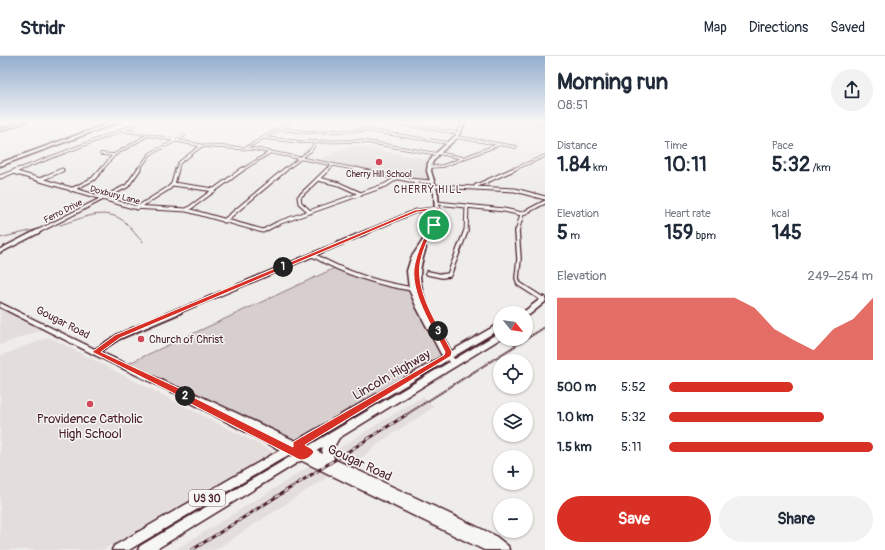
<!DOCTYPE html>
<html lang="en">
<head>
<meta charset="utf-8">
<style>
  body { margin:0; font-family:Pangolin,sans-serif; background:#f2f2f3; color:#1f2937; height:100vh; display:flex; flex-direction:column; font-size:15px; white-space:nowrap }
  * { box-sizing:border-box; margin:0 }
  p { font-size:13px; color:#747a83 }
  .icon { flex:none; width:22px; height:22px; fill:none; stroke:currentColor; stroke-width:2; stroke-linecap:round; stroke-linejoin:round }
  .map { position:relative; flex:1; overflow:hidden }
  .panel { display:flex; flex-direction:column; background:#fff; width:340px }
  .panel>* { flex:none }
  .needle { width:26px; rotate:120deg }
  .tools { position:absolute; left:493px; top:250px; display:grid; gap:8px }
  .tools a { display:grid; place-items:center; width:40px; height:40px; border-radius:50%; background:#fff; box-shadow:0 1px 3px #0004; font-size:20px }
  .pin { position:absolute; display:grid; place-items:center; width:34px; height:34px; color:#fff; margin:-17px; border:2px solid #fff; border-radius:50%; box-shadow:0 1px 4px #0007 }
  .km { position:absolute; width:20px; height:20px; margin:-10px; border-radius:50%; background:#222; color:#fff; font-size:11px; line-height:20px; text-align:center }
  .round { display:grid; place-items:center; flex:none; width:42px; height:42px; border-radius:21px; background:#f2f2f3 }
  .summary { display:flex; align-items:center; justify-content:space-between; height:68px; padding:0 12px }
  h1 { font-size:22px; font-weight:800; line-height:30px }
  .figures { display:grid; grid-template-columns:repeat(3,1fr); gap:6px; height:68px; padding:4px 12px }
  .figures div { display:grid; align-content:center }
  .figures b { font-size:20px; font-weight:800 }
  .figures small { font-size:11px; font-weight:400 }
  .figures p { font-size:11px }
  .chart { height:112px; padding:8px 12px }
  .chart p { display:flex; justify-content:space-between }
  .chart svg { width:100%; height:72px; margin-top:4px; fill:#d93025; opacity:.7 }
  .action { display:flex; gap:8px; margin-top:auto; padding:8px 12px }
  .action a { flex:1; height:46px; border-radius:24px; background:#d93025; color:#fff; font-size:16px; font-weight:800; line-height:46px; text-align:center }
  .action a+a { background:#f2f2f3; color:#1f2937 }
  ul { padding:0 12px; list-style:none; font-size:13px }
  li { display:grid; grid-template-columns:64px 48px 1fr; align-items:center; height:30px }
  li i { height:10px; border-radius:5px; background:#d93025 }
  header { display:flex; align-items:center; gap:24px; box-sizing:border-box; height:56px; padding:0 20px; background:#fff; border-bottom:1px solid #e0e1e3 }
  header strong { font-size:19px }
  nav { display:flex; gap:22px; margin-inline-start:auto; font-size:14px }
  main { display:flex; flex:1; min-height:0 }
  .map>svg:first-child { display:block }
  .built { fill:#e3dedc }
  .green { fill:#d7cfce; stroke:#90777c }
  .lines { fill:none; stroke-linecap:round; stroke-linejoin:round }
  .stream { stroke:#8a6f74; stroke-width:1 }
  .street-far3-casing { stroke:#4a1f2b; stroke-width:3.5 }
  .street-far2-casing { stroke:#4a1f2b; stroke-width:5 }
  .street-far1-casing { stroke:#4a1f2b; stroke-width:6 }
  .street-casing { stroke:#4a1f2b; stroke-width:8 }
  .secondary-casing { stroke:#4a1f2b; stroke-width:3 }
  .primary-casing { stroke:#4a1f2b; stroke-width:3 }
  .highway-casing { stroke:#4a1f2b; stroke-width:3 }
  .street-far3 { stroke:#f6f6f2; stroke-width:2 }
  .street-far2 { stroke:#f6f6f2; stroke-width:3 }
  .street-far1 { stroke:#f6f6f2; stroke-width:3.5 }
  .street { stroke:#f6f6f2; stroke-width:4.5 }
  .secondary { fill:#f6f6f2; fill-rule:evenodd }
  .primary { fill:#f6f6f2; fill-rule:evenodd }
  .highway { fill:#f6f6f2; fill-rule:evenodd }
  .rail-far1-casing { stroke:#4a1f2b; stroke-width:2 }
  .rail-casing { stroke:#4a1f2b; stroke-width:3 }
  .rail-far1 { stroke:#f6f6f2; stroke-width:1; stroke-dasharray:1.5; stroke-linecap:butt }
  .rail { stroke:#f6f6f2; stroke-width:1.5; stroke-dasharray:4.5; stroke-linecap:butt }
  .route { fill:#d93025; stroke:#fff; fill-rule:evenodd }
  .poi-dot { fill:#d1495b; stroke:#f6f6f2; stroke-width:1.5 }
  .labels { text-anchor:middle; stroke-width:3; stroke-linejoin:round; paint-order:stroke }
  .far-poi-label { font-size:9px; fill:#4a1f2b; stroke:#f6f6f2 }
  .far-street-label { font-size:9px; fill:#4a1f2b; stroke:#f6f6f2 }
  .far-neighbourhood-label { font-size:10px; letter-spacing:1px; fill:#4a1f2b; stroke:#f6f6f2 }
  .shield { fill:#f6f6f2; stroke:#7e6067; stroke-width:1 }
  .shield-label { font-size:10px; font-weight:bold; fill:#4a1f2b }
  .street-label { font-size:11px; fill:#4a1f2b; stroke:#f6f6f2 }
  .poi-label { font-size:11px; fill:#4a1f2b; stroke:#f6f6f2; text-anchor:start }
  .near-street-label { font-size:13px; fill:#4a1f2b; stroke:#f6f6f2 }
  .near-poi-label { font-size:13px; fill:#4a1f2b; stroke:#f6f6f2 }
</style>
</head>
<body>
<header>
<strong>Stridr</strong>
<nav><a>Map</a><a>Directions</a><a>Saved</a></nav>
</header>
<main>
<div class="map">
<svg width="545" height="494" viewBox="0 0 545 494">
  <rect width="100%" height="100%" fill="#efedea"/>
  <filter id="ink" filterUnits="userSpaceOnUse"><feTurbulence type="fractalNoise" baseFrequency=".025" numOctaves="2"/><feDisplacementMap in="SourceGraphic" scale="8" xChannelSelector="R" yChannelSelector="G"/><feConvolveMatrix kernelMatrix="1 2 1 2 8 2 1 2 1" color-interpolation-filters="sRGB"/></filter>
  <g filter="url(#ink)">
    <g class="built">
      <polygon points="353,90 428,103 426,108 428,124 321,104 337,94"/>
      <polygon points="0,251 44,273 0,289"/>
      <polygon points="49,281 274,396 103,494 0,494 0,300"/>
      <polygon points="423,340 434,351 385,383 359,404 332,418 215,494 175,494"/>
    </g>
    <polygon class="green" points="335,212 399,232 410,234 445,299 296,387 125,309"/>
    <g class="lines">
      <g class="stream">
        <path d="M60,169c21,-6 46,-20 66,-2 6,6 10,13 17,19"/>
        <polyline points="0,182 34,174"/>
      </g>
      <defs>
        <g id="street-far3">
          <polyline points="388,66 458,77"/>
          <polyline points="532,66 545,68"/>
          <polyline points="279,73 307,76 365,74 448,87"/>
          <polyline points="123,74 204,90 254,93 360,114"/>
          <polyline points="456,81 516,91"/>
          <polyline points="264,82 301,86 361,85 437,98"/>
          <polyline points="246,92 291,66"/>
          <polyline points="438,97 463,102"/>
          <polyline points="101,98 114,99"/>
          <polyline points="429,111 443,110 500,88"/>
          <polyline points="18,114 133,70"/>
          <polyline points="101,114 114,99 148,79"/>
          <polyline points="138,114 150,98 184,80"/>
          <polyline points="177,114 179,107 201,90"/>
          <polyline points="242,114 269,97"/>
          <polyline points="285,114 311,94 315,87"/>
          <polyline points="327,114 333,109"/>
          <polyline points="512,114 545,100"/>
        </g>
        <g id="street-far2">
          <polyline points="355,113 409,124 432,126"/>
          <polyline points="13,116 133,151 187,154 263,175 278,167 386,129 398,121"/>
          <polyline points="0,121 20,113"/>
          <polyline points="318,123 339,128 361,138"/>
          <polyline points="39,124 62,114"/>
          <polyline points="173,128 214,134"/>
          <polyline points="434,130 515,134 545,142"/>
          <polyline points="476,130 514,113"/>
          <polyline points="71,134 93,123 102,113"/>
          <polyline points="437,147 504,154 522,158"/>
          <polyline points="137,152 169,132 173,128 177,113"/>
          <polyline points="187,154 243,113"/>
          <polyline points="310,156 300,147 299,141 328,113"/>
          <polyline points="224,165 286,113"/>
          <polyline points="37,176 127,130 139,113"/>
          <polyline points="366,176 416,155 438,153"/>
          <polyline points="466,176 467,150"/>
          <polyline points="517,176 522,158 545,146"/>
        </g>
        <g id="street-far1">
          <polyline points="517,175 519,203 517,222 519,228 544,244"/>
          <polyline points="0,195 39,175"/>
          <path d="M313,199c33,19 69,30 106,35"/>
          <polyline points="428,217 442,220 449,219 466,175"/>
          <polyline points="177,256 369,175"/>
        </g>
        <polyline id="street" points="95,296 118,281 179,255"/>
        <g id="secondary">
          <polygon points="22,66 26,66 0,75 0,73"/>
          <path d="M463,66h3l-9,16 -19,17 -6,8 -1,8 7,23 1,18 -12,28 -4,7 3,1c-3,9 -6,18 -6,27 1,28 19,53 31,77v4l8,7 -2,2 -2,1 -2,-1 -12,-11 -25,-48 -7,-17 -2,-18 4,-13 12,-18 12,-28 -1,-18 -7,-23 1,-8 8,-10 19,-17zM418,200c-6,16 -3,34 4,50 -7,-17 -13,-33 -4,-50z"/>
          <polygon points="0,247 107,299 176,331 196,338 412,440 494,479 508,490 509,494 484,494 286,397 182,342 182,339 170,335 103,303 0,251"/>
        </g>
        <g id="primary">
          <polygon points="543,241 545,241 545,246 529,259 526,259 526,257 522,257"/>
          <polygon points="500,267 500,273 129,494 112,494 114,490"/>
          <polygon points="500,276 500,283 339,382 332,394 335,407 334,410 330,412 326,410 322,394 323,391 155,494 138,494 140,490"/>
        </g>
        <polygon id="highway" points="113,66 119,66 0,110 0,107"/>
      </defs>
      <use href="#street-far3" class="street-far3-casing"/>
      <use href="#street-far2" class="street-far2-casing"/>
      <use href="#street-far1" class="street-far1-casing"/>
      <use href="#street" class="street-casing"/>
      <use href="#secondary" class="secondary-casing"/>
      <use href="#primary" class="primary-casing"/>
      <use href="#highway" class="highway-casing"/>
      <use href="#street-far3" class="street-far3"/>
      <use href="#street-far2" class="street-far2"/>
      <use href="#street-far1" class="street-far1"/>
      <use href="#street" class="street"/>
      <use href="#secondary" class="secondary"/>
      <use href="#primary" class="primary"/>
      <use href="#highway" class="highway"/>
      <defs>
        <polyline id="rail-far1" points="404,360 545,271"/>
        <polyline id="rail" points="192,494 406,359"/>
      </defs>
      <use href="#rail-far1" class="rail-far1-casing"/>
      <use href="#rail" class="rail-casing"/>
      <use href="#rail-far1" class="rail-far1"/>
      <use href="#rail" class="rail"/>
    </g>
  </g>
  <linearGradient id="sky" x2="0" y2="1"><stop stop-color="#93aecd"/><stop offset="0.49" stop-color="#f8f7f6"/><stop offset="1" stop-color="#f8f7f6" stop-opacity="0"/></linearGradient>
  <rect width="545" height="135" fill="url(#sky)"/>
  <path class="route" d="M438,151l2,2c-5,18 -17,36 -20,55 -4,31 19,62 32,88l-1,4 -146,89 7,4 2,3c-3,5 -10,10 -16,7l-111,-57 -10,-7 -85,-43 23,-17 300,-125zM435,155c-5,18 -16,33 -20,52 -7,28 18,64 30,89l-1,3 -151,87v5l-100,-50 -10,-7 -82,-38 19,-14 297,-126z"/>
  <g class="poi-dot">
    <circle cx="379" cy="106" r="4"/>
    <circle cx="141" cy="283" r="4"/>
    <circle cx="90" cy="348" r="4"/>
  </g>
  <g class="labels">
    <g class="far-poi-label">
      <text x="379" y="121">Cherry Hill School</text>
    </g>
    <g class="far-street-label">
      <text transform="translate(115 139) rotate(15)" y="3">Doxbury Lane</text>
      <text transform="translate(63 155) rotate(-27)" y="3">Ferro Drive</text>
    </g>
    <g class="far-neighbourhood-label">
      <text x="428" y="137">CHERRY HILL</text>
    </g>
    <rect class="shield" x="189" y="434" width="36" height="16" rx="3"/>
    <g class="shield-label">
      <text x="207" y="446">US 30</text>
    </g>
    <g class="street-label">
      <text transform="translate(63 266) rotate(27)" y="4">Gougar Road</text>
    </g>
    <g class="poi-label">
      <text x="149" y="287">Church of Christ</text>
    </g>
    <g class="near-street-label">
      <text transform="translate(391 318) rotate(-30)" y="5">Lincoln Highway</text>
      <text transform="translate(360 406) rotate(25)" y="5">Gougar Road</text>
    </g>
    <g class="near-poi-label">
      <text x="90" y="367">Providence Catholic<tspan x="90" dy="15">High School</tspan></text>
    </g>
  </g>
</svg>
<div class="tools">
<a><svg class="needle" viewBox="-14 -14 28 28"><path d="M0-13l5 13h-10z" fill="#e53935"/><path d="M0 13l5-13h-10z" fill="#747a83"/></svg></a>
<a><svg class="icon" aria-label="locate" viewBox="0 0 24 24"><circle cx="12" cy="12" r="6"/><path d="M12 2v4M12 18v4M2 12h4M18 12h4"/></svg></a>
<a><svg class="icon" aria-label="layers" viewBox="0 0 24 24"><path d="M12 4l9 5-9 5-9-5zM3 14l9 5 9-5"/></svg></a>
<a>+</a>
<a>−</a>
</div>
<div class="pin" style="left:434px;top:169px;background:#1e9e55"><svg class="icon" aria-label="arrive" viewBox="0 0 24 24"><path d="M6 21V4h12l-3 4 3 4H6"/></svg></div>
<b class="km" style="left:283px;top:211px">1</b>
<b class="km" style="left:185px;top:340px">2</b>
<b class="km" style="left:438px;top:275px">3</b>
</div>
<section class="panel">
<div class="summary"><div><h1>Morning run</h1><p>08:51</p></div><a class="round"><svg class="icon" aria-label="share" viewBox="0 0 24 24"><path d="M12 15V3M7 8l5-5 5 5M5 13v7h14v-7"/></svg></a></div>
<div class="figures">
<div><p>Distance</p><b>1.84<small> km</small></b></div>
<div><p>Time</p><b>10:11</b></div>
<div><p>Pace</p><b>5:32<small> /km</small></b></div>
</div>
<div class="figures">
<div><p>Elevation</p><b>5<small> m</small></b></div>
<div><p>Heart rate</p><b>159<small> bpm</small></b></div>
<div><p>kcal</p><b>145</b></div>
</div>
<div class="chart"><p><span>Elevation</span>249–254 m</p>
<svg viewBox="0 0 160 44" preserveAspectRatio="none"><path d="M0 44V6L10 6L20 6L30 6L40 6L50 6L60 6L70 6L80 6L90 6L100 12L110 25L120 32L130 38L140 25L150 19L160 6V44z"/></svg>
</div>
<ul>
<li><b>500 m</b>5:52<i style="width:61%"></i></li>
<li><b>1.0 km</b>5:32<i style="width:76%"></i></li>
<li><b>1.5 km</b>5:11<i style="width:100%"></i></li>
</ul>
<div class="action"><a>Save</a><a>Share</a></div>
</section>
</main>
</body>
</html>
